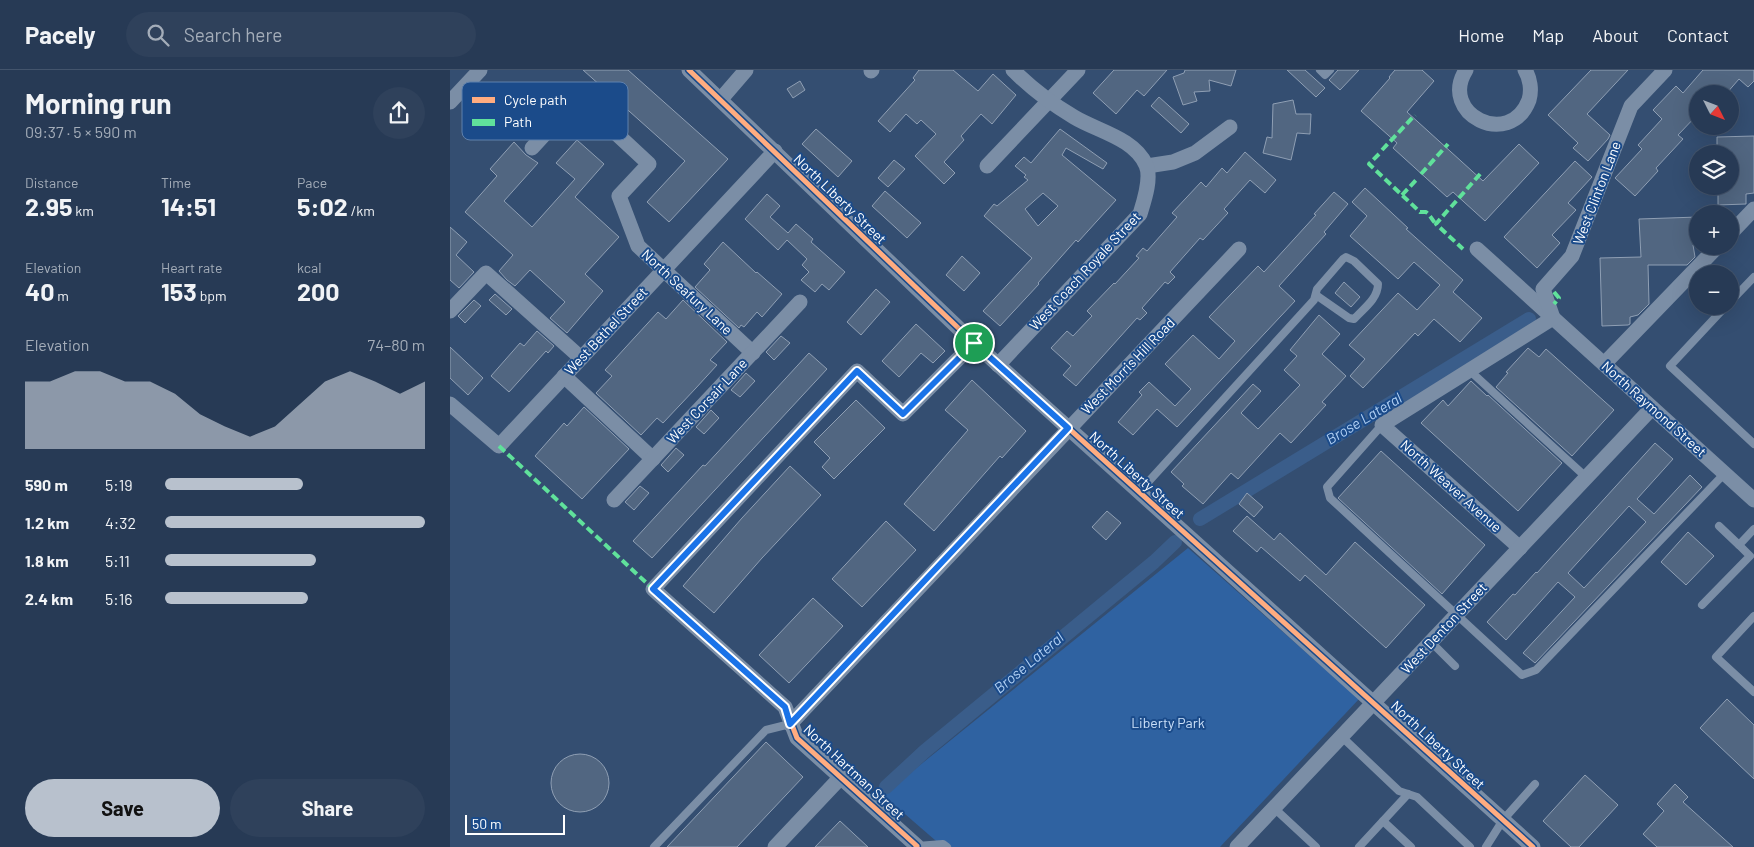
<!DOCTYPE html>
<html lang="en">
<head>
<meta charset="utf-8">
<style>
  body { margin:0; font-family:Barlow,sans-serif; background:#2f415b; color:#f1f3f6; height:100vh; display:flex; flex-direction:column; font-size:19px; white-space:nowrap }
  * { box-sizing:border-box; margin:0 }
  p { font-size:16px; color:#a4adb9 }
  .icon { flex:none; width:28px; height:28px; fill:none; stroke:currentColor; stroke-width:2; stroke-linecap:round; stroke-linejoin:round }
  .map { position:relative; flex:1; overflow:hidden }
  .drawer { display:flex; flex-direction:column; background:#273a55; width:450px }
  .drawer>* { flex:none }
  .needle { width:32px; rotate:132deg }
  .buttons { position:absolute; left:1239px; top:15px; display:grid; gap:10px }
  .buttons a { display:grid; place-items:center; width:50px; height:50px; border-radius:50%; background:#273a55; box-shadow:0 5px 20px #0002,0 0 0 1px #43546c; font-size:25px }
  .scale { position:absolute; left:15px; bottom:12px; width:100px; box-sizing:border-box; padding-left:5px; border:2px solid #fff; border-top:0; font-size:14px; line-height:18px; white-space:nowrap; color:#fff; -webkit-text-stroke:4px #1b4b8a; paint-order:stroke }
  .pin { position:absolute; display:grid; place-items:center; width:42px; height:42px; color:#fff; margin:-21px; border:2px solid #fff; border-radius:50%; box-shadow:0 1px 5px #0007 }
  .round { display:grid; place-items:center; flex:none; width:52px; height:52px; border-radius:26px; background:#2f415b }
  .overview { display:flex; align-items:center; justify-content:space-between; height:85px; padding:0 25px }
  h1 { font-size:28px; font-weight:700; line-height:38px }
  .metrics { display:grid; grid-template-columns:repeat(3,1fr); gap:8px; height:85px; padding:5px 25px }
  .metrics div { display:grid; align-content:center }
  .metrics b { font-size:25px; font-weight:700 }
  .metrics small { font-size:14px; font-weight:400 }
  .metrics p { font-size:14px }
  .chart { height:140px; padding:10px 25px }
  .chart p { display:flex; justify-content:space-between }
  .chart svg { width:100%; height:90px; margin-top:5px; fill:#b8c1cd; opacity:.7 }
  .action { display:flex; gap:10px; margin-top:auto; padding:10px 25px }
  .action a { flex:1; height:58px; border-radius:30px; background:#b8c1cd; color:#111; font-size:20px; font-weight:700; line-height:58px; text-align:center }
  .action a+a { background:#2f415b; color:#f1f3f6 }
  ul { padding:0 25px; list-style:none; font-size:16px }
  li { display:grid; grid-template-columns:80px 60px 1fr; align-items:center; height:38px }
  li i { height:12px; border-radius:6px; background:#b8c1cd }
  header { display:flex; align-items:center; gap:30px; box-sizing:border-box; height:70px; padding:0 25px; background:#273a55; border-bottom:1px solid #43546c }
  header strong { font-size:24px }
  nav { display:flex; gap:28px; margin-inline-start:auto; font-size:18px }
  .search { width:350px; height:45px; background:#2f415b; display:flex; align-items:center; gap:12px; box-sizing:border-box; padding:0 18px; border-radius:28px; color:#a4adb9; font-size:19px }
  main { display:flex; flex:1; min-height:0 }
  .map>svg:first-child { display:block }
  .green { fill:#2f62a1 }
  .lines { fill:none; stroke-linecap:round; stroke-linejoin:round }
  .canal { stroke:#3a5d8a; stroke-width:14 }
  .building { fill:#516681; stroke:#8f9fb4; fill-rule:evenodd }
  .lane { stroke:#7b8ea6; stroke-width:8 }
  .street { stroke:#7b8ea6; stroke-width:15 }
  .quiet { stroke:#60e19b; stroke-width:4; stroke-dasharray:8 4; stroke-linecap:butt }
  .cycleway-casing { stroke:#1b4b8a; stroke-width:8 }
  .cycleway { stroke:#ffac80; stroke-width:5 }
  .route-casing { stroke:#fff; stroke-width:10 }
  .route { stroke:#1a73e8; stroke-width:6 }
  .labels { text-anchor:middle; stroke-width:4; stroke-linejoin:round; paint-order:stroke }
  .street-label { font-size:14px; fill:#fff; stroke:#1b4b8a }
  .park-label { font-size:14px; fill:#cbe0f9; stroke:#1b4b8a }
  .water-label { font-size:15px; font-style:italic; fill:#b1d0f4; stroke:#1b4b8a }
  .key { fill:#1b4b8a; stroke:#5f81ad; stroke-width:1 }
  .key-label { font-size:14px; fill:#fff }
</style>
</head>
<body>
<header>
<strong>Pacely</strong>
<div class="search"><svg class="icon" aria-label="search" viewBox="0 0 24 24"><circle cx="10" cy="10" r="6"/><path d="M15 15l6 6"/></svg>Search here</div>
<nav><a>Home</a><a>Map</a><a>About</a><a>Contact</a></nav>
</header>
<main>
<section class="drawer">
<div class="overview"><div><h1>Morning run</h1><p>09:37 · 5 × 590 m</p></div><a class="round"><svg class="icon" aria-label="share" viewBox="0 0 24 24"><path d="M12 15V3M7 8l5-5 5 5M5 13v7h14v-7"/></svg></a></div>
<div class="metrics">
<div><p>Distance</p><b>2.95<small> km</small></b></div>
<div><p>Time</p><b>14:51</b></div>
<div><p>Pace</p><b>5:02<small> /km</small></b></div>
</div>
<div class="metrics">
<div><p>Elevation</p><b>40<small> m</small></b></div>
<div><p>Heart rate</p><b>153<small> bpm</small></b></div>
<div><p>kcal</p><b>200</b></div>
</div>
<div class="chart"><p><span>Elevation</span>74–80 m</p>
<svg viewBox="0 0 160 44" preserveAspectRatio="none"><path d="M0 44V11L10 11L20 6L30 6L40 11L50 11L60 17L70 27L80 33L90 38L100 33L110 22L120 11L130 6L140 11L150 17L160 11V44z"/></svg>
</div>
<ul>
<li><b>590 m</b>5:19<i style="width:53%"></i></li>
<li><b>1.2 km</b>4:32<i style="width:100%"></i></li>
<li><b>1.8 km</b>5:11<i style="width:58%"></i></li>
<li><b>2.4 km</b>5:16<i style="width:55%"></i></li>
</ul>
<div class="action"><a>Save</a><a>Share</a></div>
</section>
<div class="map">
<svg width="1304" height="777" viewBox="0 0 1304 777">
  <rect width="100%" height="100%" fill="#344e71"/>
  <polygon class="green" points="738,478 909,629 770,777 493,777 433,725"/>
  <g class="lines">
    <g class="canal">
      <polyline points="750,449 1079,249"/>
      <polyline points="436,717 475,681 704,492 725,472"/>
    </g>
  </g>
  <g class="building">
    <polygon points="133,0 178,0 278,89 219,152 197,132 235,91"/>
    <polygon points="469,0 503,0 528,21 543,4 566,25 542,54 531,44 511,66 514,70 494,92 505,103 494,114 465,86 486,64 471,50 467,54 456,44 440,62 428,51 465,10 463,8"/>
    <polygon points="664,0 717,0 694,26 687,20 666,44 643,23"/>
    <polygon points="735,0 786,0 781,16 759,10 760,21 744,22 747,31 733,35 723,7 734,3"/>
    <polygon points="837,0 855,0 875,18 866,27"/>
    <polygon points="888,0 909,0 890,20 879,10"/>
    <polygon points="945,0 972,0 984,11 957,42 1033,111 1069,74 1089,93 1035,151 1003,122 997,127 943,78 947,73 911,41 940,8 939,7"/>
    <polygon points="1141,0 1178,0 1137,44 1160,65 1158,69 1138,91 1123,78 1128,73 1098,45"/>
    <polygon points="1253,0 1304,0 1304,11 1298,17 1289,9 1276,24 1248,24 1248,44 1228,65 1233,69 1206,98 1208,101 1185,126 1165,108 1192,79 1188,75 1212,49 1203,40 1226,16 1233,23"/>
    <polygon points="350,11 355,20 343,28 337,19"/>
    <polygon points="709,27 739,54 731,63 701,36"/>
    <polygon points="843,30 846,44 861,44 860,64 847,63 841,90 813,83 817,67 822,68 823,34"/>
    <polygon points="366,59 402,91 388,107 352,74"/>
    <path d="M610,59l47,34 -4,6 -37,-21 -4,7 54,45 -38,42 -2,-2 -38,43 1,1 -39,42 -17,-15 49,-53 -48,-42 10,-12 3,2 31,-26 -4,-3 2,-2 -11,-9 9,-9 7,6zM593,123l15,13 -20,20 -13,-17z"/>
    <polygon points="1304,66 1304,123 1296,124 1296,134 1268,135 1268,116 1280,116 1280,84 1267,84 1267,67"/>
    <polygon points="127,70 154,94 125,127 169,167 135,204 153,221 117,263 100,248 115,232 80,200 65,216 57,210 49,201 63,185 15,142 47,106 40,99 64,72 76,85 88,93 54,131 82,157 125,109 106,93"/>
    <polygon points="795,82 826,110 815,123 800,110 774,139 778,143 753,170 750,168 720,202 725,207 718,214 715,212 692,238 697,243 690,250 687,248 626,316 613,305 621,296 601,278 617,261 623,266 642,246 637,241 664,213 665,214 689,188 686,186 693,178 697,181 727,147 722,143 751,112 756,117 772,98 777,103"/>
    <polygon points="444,90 455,99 438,117 428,108"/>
    <polygon points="1125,91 1142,107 1118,133 1126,140 1102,165 1110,173 1087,198 1054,167"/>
    <polygon points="915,118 958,158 956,159 1013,210 1003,222 1032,248 1010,272 984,249 968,266 965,263 913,318 900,306 915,289 899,275 948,223 967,240 990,215 964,192 948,209 900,166 917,146 902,132"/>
    <polygon points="435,121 471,153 457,168 422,136"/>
    <polygon points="884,122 898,134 874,162 876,164 829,216 845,231 727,357 707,339 683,365 668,352 692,325 689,322 699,312 725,336 741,319 715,294 743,265 769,289 785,271 759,247 808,196 814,202 866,145 864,144"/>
    <polygon points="317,124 330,136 320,147 338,163 346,154 363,169 361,172 395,202 379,220 372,214 365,222 351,210 359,202 352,195 357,189 337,170 328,180 295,149"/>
    <polygon points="1248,147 1248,175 1243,175 1245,187 1237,195 1198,195 1199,234 1188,245 1180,247 1180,254 1178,255 1152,256 1150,188 1191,187 1189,149"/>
    <polygon points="0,157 17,172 6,185 24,202 9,218 0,210"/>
    <polygon points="273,172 306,203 307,202 332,224 312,247 307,242 294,257 291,255 289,258 245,217 260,200 254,194"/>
    <polygon points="512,186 530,203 514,221 496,205"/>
    <polygon points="894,212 910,227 901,237 885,223"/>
    <polygon points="426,219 440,232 411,265 397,252"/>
    <polygon points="45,224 62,239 56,245 39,230"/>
    <polygon points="24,230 31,236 15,253 8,246"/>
    <polygon points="233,230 277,272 260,290 267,295 246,318 213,353 207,348 191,365 146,323 162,306 155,300 175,278 208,242 216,249"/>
    <polygon points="869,245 890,264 872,284 896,306 872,332 876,335 841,373 830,363 788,409 781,403 753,434 732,416 734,414 721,402 803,314 811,321 791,343 808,359 850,315 834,300 847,286 840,280"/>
    <polygon points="466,254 495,281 483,293 471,283 449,307 432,291"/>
    <polygon points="87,261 104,276 98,283 96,281 59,322 41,306 70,273 74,276"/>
    <polygon points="331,266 340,273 324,290 316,282"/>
    <polygon points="0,277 33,308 18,325 0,308"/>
    <polygon points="1078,278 1089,287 1096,279 1164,340 1122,386 1046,317 1058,303 1056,302"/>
    <polygon points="359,283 377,299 202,488 183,471 253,395 255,396"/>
    <polygon points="296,303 305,311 290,327 281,320"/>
    <polygon points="522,310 576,361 552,388 550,386 484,461 454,434 518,360 495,340"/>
    <polygon points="1021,311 1037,326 1038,325 1112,393 1068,441 971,353 993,330 998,336"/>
    <polygon points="406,330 435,358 384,409 372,397 380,388 364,372"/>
    <polygon points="134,337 179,379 132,429 85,386 114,353 117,356"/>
    <polygon points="261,340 269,348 254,364 246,357"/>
    <path d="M1205,373l18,16 -36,40 17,15 36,-39 12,12 -167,176 -12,-10 52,-56 -17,-15 -52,58 -19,-18 26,-28 2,1 21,-23 1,1zM1179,436l17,16 -62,66 -16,-15z"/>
    <polygon points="226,378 234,385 218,402 211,395"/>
    <polygon points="931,381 1035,475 992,524 888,428"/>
    <polygon points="340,396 371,425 312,488 264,543 233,516 292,448"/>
    <polygon points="190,416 199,423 184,440 175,432"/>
    <polygon points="797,423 813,437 804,447 789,434"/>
    <polygon points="657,441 671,453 656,470 642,457"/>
    <polygon points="797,446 824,470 830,463 876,505 905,472 975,535 936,578 855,505 850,511 811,477 807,482 783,461"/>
    <polygon points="436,451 466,480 412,537 382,509"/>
    <polygon points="1238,462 1264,486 1236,515 1211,492"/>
    <polygon points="363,528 393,556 339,613 309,585"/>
    <polygon points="1277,629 1304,655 1304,709 1250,658"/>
    <polygon points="316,672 353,707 287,777 217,777"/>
    <circle cx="130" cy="713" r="29"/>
    <polygon points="1135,705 1168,735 1129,777 1121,777 1093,751"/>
    <polygon points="1225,714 1238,727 1233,732 1283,777 1207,777 1193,764 1214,741 1207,734"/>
    <polygon points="390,751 418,777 365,777"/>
  </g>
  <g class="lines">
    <g class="lane">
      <polyline points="870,0 875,5 880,0"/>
      <polyline points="1280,232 1304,207"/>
      <polyline points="1276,236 1220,296 1304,374"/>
      <polyline points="1019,300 1136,407"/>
      <polyline points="932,355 877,417 880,428 1072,605 1086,600 1275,403"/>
      <path d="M689,422l175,-192 3,-11 26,-30 3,-2 8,4 24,23c0,15 -15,25 -24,35l-5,-1 -33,-23"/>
      <polyline points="1269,456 1289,475"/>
      <polyline points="1252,535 1300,486 1289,475 1304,459"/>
      <polyline points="1304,546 1266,587 1304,622"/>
      <polyline points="981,572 1005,596"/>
      <polyline points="892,667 949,721 967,727 1020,777"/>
      <polyline points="824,738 866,777"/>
      <polyline points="933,751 961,777"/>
      <polyline points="467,776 493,774 497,777"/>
      <polyline points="204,777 316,660 340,654"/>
      <polyline points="909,777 958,724"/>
      <polyline points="1036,777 1053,750 1085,714"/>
    </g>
    <g class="street">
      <polyline points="239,0 524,273 1083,777"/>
      <path d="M1016,0c-28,44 44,80 63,30 3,-10 1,-22 -4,-30"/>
      <polyline points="421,1 422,0"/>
      <polyline points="271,29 296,0"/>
      <polyline points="0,32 30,0"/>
      <polyline points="82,78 128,28 199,94 169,126 188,176 303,283"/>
      <polyline points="537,96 628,0"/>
      <polyline points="697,96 723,92 745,83 780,57"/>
      <polyline points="1280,164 1304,139"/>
      <polyline points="1027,179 1304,430"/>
      <polyline points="0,241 36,203 131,288"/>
      <polyline points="1154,294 1268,176"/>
      <path d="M548,295l142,-151c4,-13 12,-36 6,-49 -12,-27 -49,-34 -72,-48 -22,-13 -43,-29 -61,-47"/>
      <polyline points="114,306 203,389"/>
      <polyline points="0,334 49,376 325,81"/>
      <polyline points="164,430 350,232"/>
      <polyline points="1070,478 932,355 1103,248 1093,219 1122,186 1181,36 1215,0"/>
      <polyline points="340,654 789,179"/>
      <polyline points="325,777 391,707"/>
      <polyline points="466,777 467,776 347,668 335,637 203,519 407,301 453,344 524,273"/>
      <polyline points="787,777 1202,338"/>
    </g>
    <g class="quiet">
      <polyline points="932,80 965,45"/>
      <path d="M929,84l-10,10 51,48h6c5,4 6,8 10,12"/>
      <polyline points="971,104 998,74"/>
      <polyline points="952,125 968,108"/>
      <polyline points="1001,137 1031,103"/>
      <polyline points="998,140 986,154 1013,179"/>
      <polyline points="1104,222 1109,228 1104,234"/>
      <polyline points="49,376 203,519"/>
    </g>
    <defs>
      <g id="cycleway">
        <polyline points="239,0 524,273 1083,777"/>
        <polyline points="466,777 467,776 347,668 335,637 203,519 407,301 453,344 524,273"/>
      </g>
    </defs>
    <use href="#cycleway" class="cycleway-casing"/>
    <use href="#cycleway" class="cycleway"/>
  </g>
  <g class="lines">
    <defs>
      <polygon id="route" points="524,273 618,358 340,654 335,637 203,519 407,301 453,344"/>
    </defs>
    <use href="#route" class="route-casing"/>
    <use href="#route" class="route"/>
  </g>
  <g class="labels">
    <g class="street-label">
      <text transform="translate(1147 123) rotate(-69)" y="5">West Clinton Lane</text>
      <text transform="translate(390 129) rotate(44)" y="5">North Liberty Street</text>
      <text transform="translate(635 201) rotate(-47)" y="5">West Coach Royale Street</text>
      <text transform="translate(237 222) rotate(43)" y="5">North Seafury Lane</text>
      <text transform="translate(156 261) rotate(-47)" y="5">West Bethel Street</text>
      <text transform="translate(678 296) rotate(-46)" y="5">West Morris Hill Road</text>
      <text transform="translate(257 331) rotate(-47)" y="5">West Corsair Lane</text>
      <text transform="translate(1204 339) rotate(42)" y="5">North Raymond Street</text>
      <text transform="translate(687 405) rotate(42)" y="5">North Liberty Street</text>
      <text transform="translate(1001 416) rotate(42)" y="5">North Weaver Avenue</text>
      <text transform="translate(994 558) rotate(-47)" y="5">West Denton Street</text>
      <text transform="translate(988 675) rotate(43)" y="5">North Liberty Street</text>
      <text transform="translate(404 702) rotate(43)" y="5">North Hartman Street</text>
    </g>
    <g class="park-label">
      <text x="718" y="658">Liberty Park</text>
    </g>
    <g class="water-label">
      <text transform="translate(914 349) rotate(-31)" y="5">Brose Lateral</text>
      <text transform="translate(579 593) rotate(-40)" y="5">Brose Lateral</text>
    </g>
  </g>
  <rect x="12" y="12" width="166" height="58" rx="8" class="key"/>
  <rect x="22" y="27" width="23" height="6" fill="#ffac80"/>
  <rect x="22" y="49" width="23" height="7" fill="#60e19b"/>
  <g class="key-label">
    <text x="54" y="35">Cycle path</text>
    <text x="54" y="57">Path</text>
  </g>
</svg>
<div class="buttons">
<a><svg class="needle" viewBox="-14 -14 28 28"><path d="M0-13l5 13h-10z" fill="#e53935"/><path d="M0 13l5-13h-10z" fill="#a4adb9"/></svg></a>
<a><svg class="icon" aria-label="layers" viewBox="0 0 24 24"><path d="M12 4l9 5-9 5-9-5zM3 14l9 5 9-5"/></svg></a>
<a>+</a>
<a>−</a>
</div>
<div class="scale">50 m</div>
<div class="pin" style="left:524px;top:273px;background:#1e9e55"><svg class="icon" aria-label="arrive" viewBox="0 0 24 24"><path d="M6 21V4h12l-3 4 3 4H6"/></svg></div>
</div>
</main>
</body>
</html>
